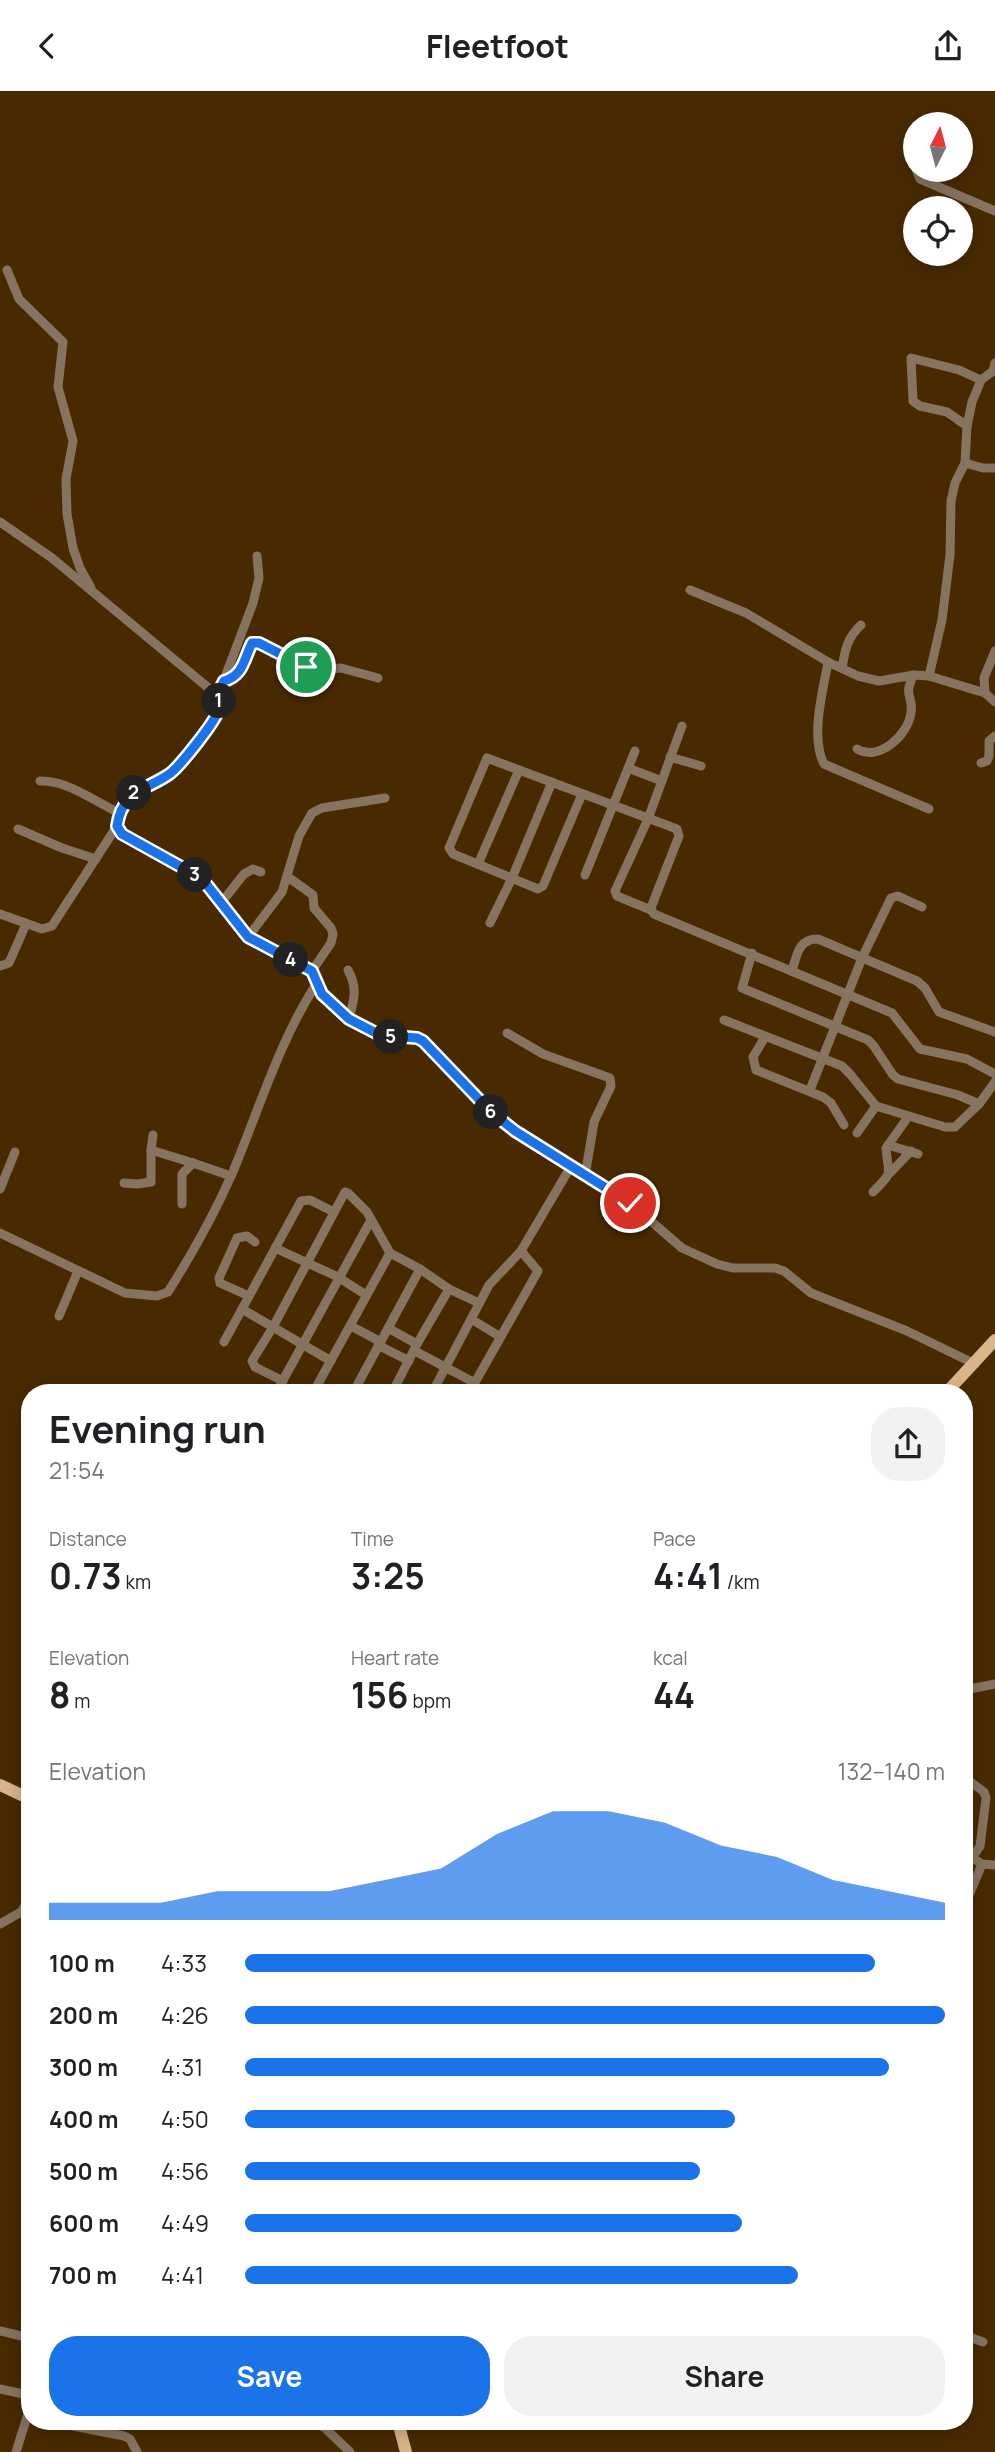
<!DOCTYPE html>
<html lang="en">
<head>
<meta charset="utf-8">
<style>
  body { margin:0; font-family:Manrope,sans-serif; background:#f2f2f2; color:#202124; height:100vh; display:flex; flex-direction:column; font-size:26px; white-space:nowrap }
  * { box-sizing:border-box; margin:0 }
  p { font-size:23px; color:#757577 }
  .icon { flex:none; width:38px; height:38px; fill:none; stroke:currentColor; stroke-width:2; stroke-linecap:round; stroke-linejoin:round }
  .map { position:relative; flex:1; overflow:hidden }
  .side { position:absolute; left:21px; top:1293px; width:952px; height:1046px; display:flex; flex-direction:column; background:#fff; border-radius:28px; box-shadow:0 4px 18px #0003 }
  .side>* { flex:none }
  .needle { width:46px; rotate:6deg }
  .tools { position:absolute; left:903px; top:21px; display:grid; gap:14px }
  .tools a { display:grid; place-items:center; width:70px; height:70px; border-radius:50%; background:#fff; box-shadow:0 4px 18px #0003; font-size:35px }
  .pin { position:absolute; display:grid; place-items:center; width:60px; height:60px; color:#fff; margin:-30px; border:4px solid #fff; border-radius:50%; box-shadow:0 2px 7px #0007 }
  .km { position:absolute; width:35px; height:35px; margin:-18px; border-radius:50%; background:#222; color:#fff; font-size:19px; line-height:35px; text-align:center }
  .round { display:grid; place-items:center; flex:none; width:74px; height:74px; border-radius:28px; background:#f2f2f2 }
  .summary { display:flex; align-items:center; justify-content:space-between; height:119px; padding:0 28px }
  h1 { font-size:38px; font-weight:700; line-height:52px }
  .figures { display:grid; grid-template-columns:repeat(3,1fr); gap:10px; height:119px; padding:7px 28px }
  .figures div { display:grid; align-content:center }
  .figures b { font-size:35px; font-weight:700 }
  .figures small { font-size:19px; font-weight:400 }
  .figures p { font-size:19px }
  .chart { height:196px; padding:14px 28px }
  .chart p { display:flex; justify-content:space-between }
  .chart svg { width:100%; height:126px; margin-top:7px; fill:#1a73e8; opacity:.7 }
  .button { display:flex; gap:14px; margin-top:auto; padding:14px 28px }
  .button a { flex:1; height:80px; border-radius:28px; background:#1a73e8; color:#fff; font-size:28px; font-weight:700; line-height:80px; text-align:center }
  .button a+a { background:#f2f2f2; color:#202124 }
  ul { padding:0 28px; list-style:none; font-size:23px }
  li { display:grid; grid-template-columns:112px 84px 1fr; align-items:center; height:52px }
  li i { height:18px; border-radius:9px; background:#1a73e8 }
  header { display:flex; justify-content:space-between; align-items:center; height:91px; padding:0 28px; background:#fff; font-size:32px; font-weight:700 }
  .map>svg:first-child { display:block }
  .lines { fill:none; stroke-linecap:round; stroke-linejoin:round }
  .minor { stroke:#867460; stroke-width:9 }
  .major { stroke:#dab48a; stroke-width:12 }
  .route-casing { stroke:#fff; stroke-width:14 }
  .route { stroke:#1a73e8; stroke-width:9 }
</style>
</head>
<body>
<header><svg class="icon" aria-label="back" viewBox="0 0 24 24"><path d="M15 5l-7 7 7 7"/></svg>Fleetfoot<svg class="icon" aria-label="share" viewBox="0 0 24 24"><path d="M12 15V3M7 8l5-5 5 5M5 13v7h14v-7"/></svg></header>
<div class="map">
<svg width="995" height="2361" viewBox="0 0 995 2361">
  <rect width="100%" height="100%" fill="#492a00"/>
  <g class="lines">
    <g class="minor">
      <polyline points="912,51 912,69 920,88 995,120"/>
      <polyline points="7,179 19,208 63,251 58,296 73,350 66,388 67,423 73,457 80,477 91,497"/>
      <polyline points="967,335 947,321 920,315 913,310 911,267 959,279 981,289"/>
      <polyline points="965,372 983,377 995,377"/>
      <path d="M0,431l52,36 165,137c1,5 3,10 1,16 -3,11 -39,58 -50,64 -25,16 -46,17 -51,51l-65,100 -10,3 -42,-15"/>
      <polyline points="690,499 746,522 828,571 858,585 879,590 914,584 929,585 985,602 995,611"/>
      <path d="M828,571c-5,29 -18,75 -4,102l105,45"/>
      <path d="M842,577c3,-18 5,-30 19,-43"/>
      <polyline points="929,585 942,529 950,464 951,410 955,392 965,372 967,335 972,311 981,289 993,280 995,272"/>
      <path d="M224,590c19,-5 20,-22 28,-38h7l46,24 13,3 23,-2 37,10"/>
      <polyline points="222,594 253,512 259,487 257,465"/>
      <polyline points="985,602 984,587 995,560"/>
      <path d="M857,658c22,13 51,-14 54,-36 3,-17 -9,-17 3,-38"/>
      <polyline points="670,666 701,675"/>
      <polyline points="981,672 987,670 989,665 989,650 995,645"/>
      <polyline points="628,677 662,690"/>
      <path d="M40,690c27,-1 54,20 79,32"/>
      <polyline points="582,703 543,795 538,798 453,763 449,757 487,667 677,738 679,745 652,814 651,819 654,823 892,922 920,958 967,968 995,983"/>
      <polyline points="117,735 123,743 194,783 207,794 248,846 312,880 322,903 349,928 380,944 417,947 423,950 491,1021 515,1039 630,1112 682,1157 717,1173 733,1177 775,1177 784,1180 811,1202 907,1240 975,1273"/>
      <polyline points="18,738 62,757 96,768"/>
      <polyline points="478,773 519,679"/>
      <polyline points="585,784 635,660"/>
      <polyline points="288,786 313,804 314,817 331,837 333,843 331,852 312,880"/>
      <polyline points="221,812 244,783 253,778 261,781"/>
      <polyline points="651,819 617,805 615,800 648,728 682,635"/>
      <polyline points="490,832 512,787 552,691"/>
      <polyline points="248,846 282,801 299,745 312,722 322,717 385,707"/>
      <polyline points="752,862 742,897 868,949 873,954 893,984 898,988 958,1004 979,1013"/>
      <polyline points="0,875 9,872 26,833"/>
      <path d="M348,879c10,18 6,30 1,49"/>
      <path d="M792,880c5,-16 6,-32 26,-32l99,42 8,7 14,24 56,20"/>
      <polyline points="724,929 842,975 850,983 876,1015 945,1036 955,1036 979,1013 995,991"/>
      <polyline points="507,942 543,963 610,987 611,995 594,1031 585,1085"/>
      <polyline points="765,946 753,966 756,979 823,1006 831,1012 844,1034"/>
      <polyline points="810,999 862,867 891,807 898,805 922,816"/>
      <polyline points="857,1042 876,1015"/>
      <polyline points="888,1054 918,1063"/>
      <polyline points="151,1059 153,1044"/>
      <polyline points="890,1082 911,1060"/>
      <polyline points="124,1092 137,1093 151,1091 151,1059 193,1072"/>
      <polyline points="0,1098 15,1061"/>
      <path d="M873,1101c22,-22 15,-16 13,-44l22,-31"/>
      <polyline points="182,1113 182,1083 193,1072 231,1085"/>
      <path d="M0,1142l125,60 32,3 11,-4c24,-38 46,-77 64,-118 27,-64 47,-133 85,-191"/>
      <polyline points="275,1157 338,1186 366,1204"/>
      <polyline points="249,1205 220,1192 219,1187 237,1147 247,1145 255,1151"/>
      <polyline points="242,1218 331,1270"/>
      <polyline points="59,1225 78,1180"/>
      <polyline points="471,1228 499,1245"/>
      <polyline points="351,1235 379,1250"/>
      <polyline points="388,1237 417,1253"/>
      <polyline points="224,1251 301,1110 310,1109 334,1121"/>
      <polyline points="378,1254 409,1270"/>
      <polyline points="415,1260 475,1292"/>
      <polyline points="283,1290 255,1276 252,1270 273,1236 345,1101 348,1102 367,1121 390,1162 420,1178 449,1198 479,1212"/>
      <polyline points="276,1302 371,1129"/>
      <polyline points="313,1302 390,1162"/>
      <polyline points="353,1302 420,1178"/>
      <polyline points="392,1302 417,1253 449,1198"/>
      <polyline points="432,1302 489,1194 521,1160 571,1075"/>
      <polyline points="469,1302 538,1180 521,1160"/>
      <polyline points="964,1602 970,1598 995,1593"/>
      <polyline points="964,1686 984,1701 986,1707 980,1755 976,1761 968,1763"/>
      <polyline points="965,1762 982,1773 995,1774"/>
      <polyline points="970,1802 982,1773"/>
      <polyline points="0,1833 21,1821 30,1806"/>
      <polyline points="0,2240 30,2247"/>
      <polyline points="964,2244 983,2251"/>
      <polyline points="0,2298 23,2303"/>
      <polyline points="53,2331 124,2345 130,2348 137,2361"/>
      <polyline points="313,2331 325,2337 350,2361"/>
      <polyline points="642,2334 644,2331"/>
      <polyline points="16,2361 27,2326"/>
    </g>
    <g class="major">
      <polyline points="946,1302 995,1249"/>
      <polyline points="0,1694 30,1708"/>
      <polyline points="398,2331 406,2361"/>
    </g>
  </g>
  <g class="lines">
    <defs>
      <path id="route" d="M306,576l-47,-24h-7c-8,16 -9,33 -28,38l-7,14c1,5 3,10 1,16 -3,11 -40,58 -50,64 -25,16 -46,17 -51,51l5,8 72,40 13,11 41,52 64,34 10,23 27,25 31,16 37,3 6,3 68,71 24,19 115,72"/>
    </defs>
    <use href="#route" class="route-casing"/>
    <use href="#route" class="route"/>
  </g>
</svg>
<div class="tools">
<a><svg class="needle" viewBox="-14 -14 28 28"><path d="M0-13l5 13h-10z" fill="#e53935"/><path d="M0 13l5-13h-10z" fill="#757577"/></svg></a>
<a><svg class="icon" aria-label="locate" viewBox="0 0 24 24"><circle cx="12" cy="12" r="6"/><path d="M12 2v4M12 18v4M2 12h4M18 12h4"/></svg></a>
</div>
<div class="pin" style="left:306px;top:576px;background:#1e9e55"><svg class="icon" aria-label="arrive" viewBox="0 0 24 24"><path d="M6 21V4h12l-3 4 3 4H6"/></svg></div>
<div class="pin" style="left:630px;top:1112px;background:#d93025"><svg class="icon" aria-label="check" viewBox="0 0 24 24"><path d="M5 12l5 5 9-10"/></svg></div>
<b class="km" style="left:219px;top:610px">1</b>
<b class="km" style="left:134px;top:702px">2</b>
<b class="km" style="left:195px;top:784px">3</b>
<b class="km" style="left:291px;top:869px">4</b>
<b class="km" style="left:391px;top:946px">5</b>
<b class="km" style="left:491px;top:1021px">6</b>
<section class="side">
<div class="summary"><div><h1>Evening run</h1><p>21:54</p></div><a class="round"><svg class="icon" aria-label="share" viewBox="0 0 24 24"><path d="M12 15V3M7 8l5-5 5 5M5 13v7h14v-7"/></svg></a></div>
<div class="figures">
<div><p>Distance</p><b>0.73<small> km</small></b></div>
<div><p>Time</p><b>3:25</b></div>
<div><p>Pace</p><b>4:41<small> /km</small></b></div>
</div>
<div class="figures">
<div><p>Elevation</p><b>8<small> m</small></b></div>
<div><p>Heart rate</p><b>156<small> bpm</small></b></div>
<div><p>kcal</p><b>44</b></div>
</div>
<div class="chart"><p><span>Elevation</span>132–140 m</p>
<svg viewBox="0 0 160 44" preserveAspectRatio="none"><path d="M0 44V38L10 38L20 38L30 34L40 34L50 34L60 30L70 26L80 14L90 6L100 6L110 10L120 18L130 22L140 30L150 34L160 38V44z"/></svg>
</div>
<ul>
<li><b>100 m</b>4:33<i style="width:90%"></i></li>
<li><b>200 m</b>4:26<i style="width:100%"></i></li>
<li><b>300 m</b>4:31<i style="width:92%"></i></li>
<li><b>400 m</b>4:50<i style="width:70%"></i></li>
<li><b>500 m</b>4:56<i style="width:65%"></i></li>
<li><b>600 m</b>4:49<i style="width:71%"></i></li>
<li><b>700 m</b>4:41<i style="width:79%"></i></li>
</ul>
<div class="button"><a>Save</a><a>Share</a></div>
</section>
</div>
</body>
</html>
